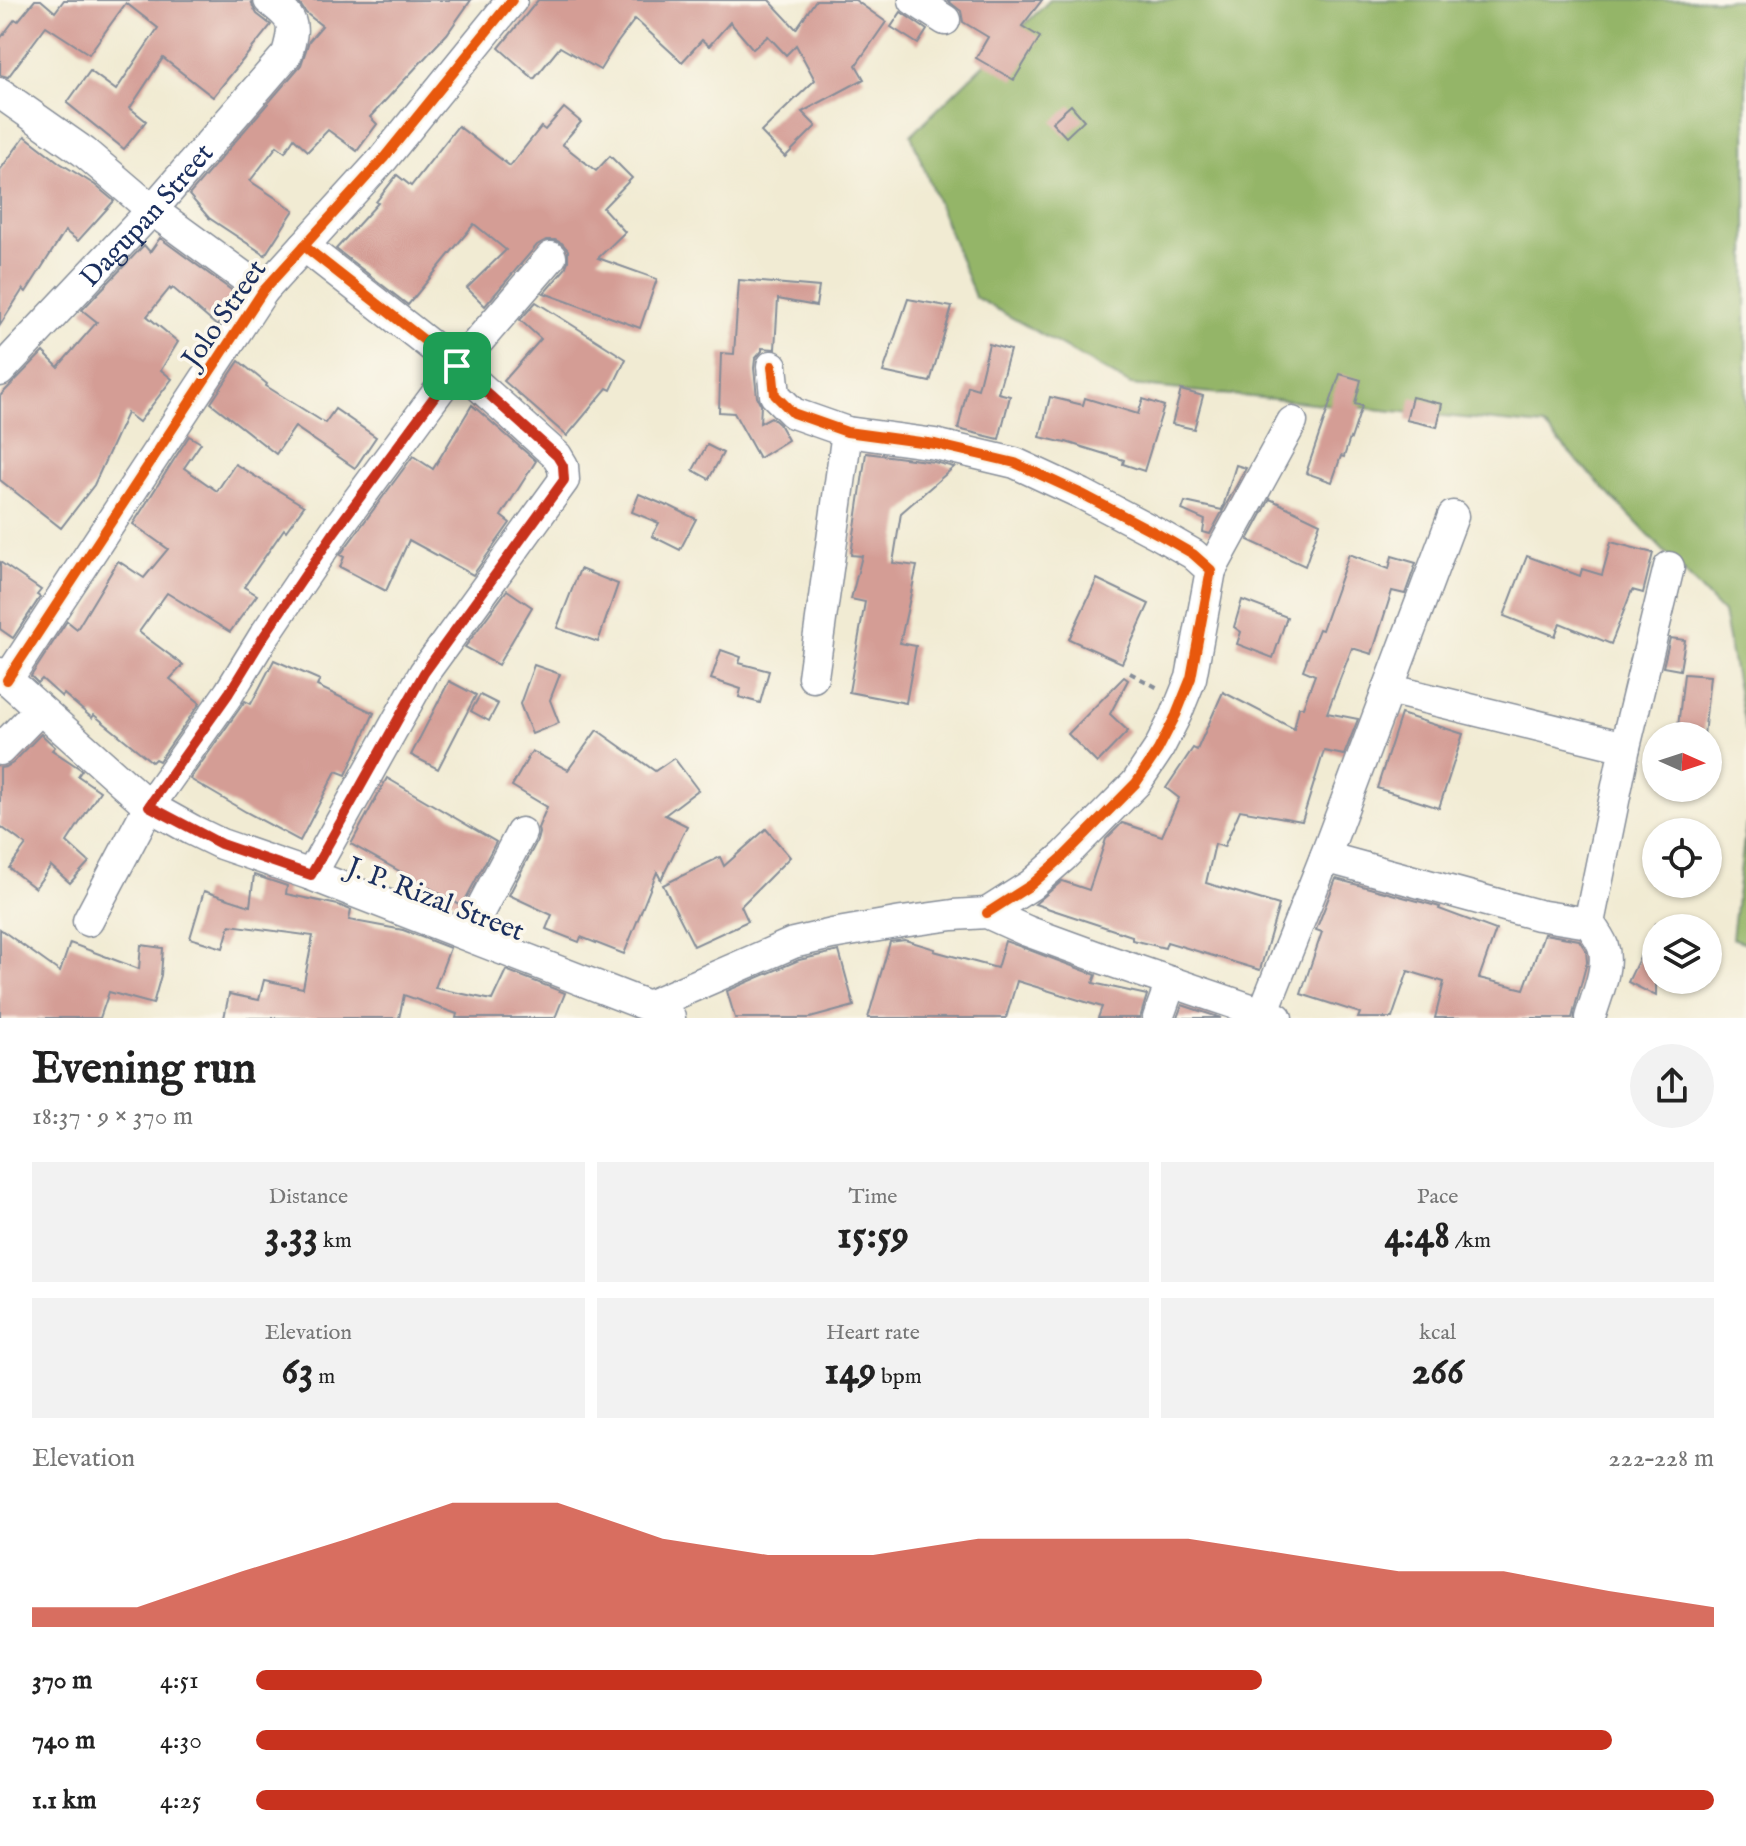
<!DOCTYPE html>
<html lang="en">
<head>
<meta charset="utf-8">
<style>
  body { margin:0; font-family:"IM FELL English",serif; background:#f2f2f2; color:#222; height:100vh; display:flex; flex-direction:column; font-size:30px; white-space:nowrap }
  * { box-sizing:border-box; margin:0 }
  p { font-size:26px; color:#767676 }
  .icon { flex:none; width:44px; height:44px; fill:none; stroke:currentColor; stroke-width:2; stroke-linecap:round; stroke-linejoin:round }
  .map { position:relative; height:1018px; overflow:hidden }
  .sheet { display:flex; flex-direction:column; background:#fff; flex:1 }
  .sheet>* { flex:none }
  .needle { width:52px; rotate:93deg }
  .fabs { position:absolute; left:1642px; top:722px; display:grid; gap:16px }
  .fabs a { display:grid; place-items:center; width:80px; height:80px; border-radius:50%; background:#fff; box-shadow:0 2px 6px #0004; font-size:40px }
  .pin { position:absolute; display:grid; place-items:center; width:68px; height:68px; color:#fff; margin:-34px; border-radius:16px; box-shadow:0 4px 12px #0006 }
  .round { display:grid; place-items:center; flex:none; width:84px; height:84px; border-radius:42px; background:#f2f2f2 }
  .head { display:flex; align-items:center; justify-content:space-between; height:136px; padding:0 32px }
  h1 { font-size:44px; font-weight:700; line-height:60px }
  .metrics { display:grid; grid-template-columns:repeat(3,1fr); gap:12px; height:136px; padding:8px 32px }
  .metrics div { display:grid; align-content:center; border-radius:0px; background:#f2f2f2; text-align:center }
  .metrics b { font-size:40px; font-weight:700 }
  .metrics small { font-size:22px; font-weight:400 }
  .metrics p { font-size:22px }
  .chart { height:224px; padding:16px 32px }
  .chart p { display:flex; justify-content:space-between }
  .chart svg { width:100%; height:144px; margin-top:8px; fill:#c8321e; opacity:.7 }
  ul { padding:0 32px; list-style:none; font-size:26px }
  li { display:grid; grid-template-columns:128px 96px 1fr; align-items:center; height:60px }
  li i { height:20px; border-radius:10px; background:#c8321e }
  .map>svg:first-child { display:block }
  .forest { fill:#94b568; stroke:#587263; stroke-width:2 }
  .building { fill:#d49d95 }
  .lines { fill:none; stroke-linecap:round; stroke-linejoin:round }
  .minor-casing { stroke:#868d98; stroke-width:33 }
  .path { stroke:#868d98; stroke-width:4; stroke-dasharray:6 6; stroke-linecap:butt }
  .minor { stroke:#fff; stroke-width:30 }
  .cycleway-casing { stroke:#fbf7ec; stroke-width:15 }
  .cycleway { stroke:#e8590c; stroke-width:10 }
  .route-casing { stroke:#fff; stroke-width:16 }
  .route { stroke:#c8321e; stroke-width:10 }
  .labels { text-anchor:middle; stroke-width:7; stroke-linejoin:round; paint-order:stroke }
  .street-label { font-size:28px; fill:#1b2f5e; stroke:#fbf7ec }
</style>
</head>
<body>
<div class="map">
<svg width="1746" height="1018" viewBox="0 0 1746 1018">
  <rect width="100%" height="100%" fill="#fbf7ec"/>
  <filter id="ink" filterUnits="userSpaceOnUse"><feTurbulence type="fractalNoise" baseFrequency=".0125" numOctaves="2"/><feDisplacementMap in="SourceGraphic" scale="16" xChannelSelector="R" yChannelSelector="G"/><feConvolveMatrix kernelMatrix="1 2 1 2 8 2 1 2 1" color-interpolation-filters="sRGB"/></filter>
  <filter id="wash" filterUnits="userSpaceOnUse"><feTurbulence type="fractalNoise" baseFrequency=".006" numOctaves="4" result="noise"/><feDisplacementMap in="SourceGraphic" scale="32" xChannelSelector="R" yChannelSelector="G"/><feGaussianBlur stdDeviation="1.8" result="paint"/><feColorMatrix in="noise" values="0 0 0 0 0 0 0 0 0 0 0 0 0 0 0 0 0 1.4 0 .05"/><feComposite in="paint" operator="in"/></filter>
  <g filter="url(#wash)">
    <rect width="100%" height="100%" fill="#f1ebd3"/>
    <g class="forest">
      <polygon points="1050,0 1746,0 1746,731 1723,613 1544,426 1131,385 975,297 911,135"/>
      <polygon points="1746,823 1746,943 1732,938"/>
    </g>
    <g id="blocks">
      <g class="building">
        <polygon points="35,0 41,0 55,12 64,0 251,0 253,7 257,14 271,25 213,97 163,58 130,108 146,121 124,149 67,103 90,71 116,90 158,28 126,3 89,54 46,26 8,77 0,75 0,39 15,19 18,21"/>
        <polygon points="297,0 471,0 447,34 370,117 377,124 357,151 328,130 308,151 294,138 285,152 277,146 250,181 294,210 265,255 209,218 189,195 301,65 309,41 322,26 306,13"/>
        <polygon points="538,0 769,0 796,29 816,0 855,0 886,22 856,65 864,79 802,112 816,126 785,157 761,132 815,80 796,45 786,55 768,36 753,49 730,22 709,46 702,40 682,62 635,19 615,46 600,70 560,47 534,79 499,48"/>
        <polygon points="947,0 1042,0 1022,26 1040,37 1014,80 976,58 988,37 963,22 961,11"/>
        <polygon points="901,12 927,30 918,44 891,27"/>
        <polygon points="1071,105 1084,120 1066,137 1052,122"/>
        <polygon points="564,108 581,122 562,144 596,171 610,156 632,178 603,208 625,232 598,258 657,279 640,328 544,293 565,269 568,261 568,250 562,243 555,240 546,240 537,245 485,306 467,288 506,250 474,224 408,305 336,249 378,203 376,202 397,175 411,186 458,126 510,166 541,127 545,130"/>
        <polygon points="25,136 60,163 95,185 114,201 78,241 65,231 26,292 23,289 0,325 0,170"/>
        <polygon points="160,238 238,295 217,326 173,288 171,290 170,288 147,316 178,342 161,370 172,379 139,422 127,413 94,485 61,528 0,480 0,396 43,352 58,367 97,322 82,310 144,245 150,252"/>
        <polygon points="739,280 819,287 816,306 778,299 775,349 762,348 762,351 755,359 754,368 757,397 761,405 760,423 771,417 779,424 788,440 759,458 734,413 719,412 721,353 734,354"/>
        <polygon points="908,299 952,307 930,382 883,372"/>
        <polygon points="536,302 626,359 611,390 607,388 567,436 504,381 541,339 520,320"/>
        <polygon points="989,344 1010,350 998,393 1010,396 999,439 958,429 968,386 978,389"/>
        <polygon points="239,361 267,384 266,386 325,423 335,409 376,437 355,468 295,427 276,454 211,403"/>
        <polygon points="1340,374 1361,380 1355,404 1362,406 1351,439 1350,438 1344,457 1341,456 1332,482 1306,473"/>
        <polygon points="1181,390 1203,396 1194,429 1172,424"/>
        <polygon points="1050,397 1083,405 1085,398 1138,414 1143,399 1164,406 1144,471 1123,464 1124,460 1066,442 1065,443 1040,437"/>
        <polygon points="1412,397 1442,404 1437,427 1406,420"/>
        <polygon points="472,405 536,461 501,516 510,523 473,575 409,540 386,591 340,567 344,557 340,555 413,456 433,469"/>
        <polygon points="189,436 201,443 184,468 217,491 235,464 304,506 286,531 284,529 244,587 257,595 230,632 167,593 139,632 183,665 170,679 200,703 159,761 155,759 152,762 94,715 92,718 64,694 62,697 42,679 38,683 31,676 67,621 77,629 118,561 144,578 168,549 133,524"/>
        <polygon points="707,445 723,453 709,479 693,470"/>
        <polygon points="866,453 934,462 954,467 901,513 893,563 917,566 900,643 916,646 906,703 849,692 865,602 851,599 862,556 851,555"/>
        <polygon points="1236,465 1246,468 1210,534 1203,532 1205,520 1182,510 1185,502 1222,510"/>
        <polygon points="639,494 667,506 668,505 696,519 680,550 652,536 659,523 632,512"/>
        <polygon points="1270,499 1320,523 1305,566 1248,540"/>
        <polygon points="1611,542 1653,553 1643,593 1632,590 1611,644 1560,623 1555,636 1504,616 1527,556 1580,576 1582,569 1602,575"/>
        <polygon points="1349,554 1389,569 1392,556 1416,563 1405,594 1392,591 1372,654 1352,648 1327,713 1358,719 1344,755 1324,751 1302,821 1240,810 1224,847 1215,844 1206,883 1279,905 1260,970 1167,942 1165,948 1132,940 1132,936 1035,904 1062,881 1089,890 1106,839 1122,823 1162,836 1179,798 1166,788 1193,748 1197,750 1223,692 1294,729 1299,707 1303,707 1315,675 1303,670 1319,629 1322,630"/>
        <polygon points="0,562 41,590 37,595 40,597 13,638 0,629"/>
        <polygon points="580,569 618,584 598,642 557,628"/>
        <polygon points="1097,579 1149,604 1122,663 1069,639"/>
        <polygon points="507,590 532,607 498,665 465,647"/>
        <polygon points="1242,600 1287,617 1273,658 1237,644 1241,632 1234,627"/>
        <polygon points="1670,638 1685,640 1680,670 1663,667"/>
        <polygon points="721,650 741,657 739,663 769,671 760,703 739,697 741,689 711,679"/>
        <polygon points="274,660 320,680 317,686 374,713 346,775 336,771 300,841 246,812 190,779 245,701 251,704"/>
        <polygon points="534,665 560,674 550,700 559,723 532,734 520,704"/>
        <polygon points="1684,674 1710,676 1704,736 1677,736"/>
        <polygon points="1124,677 1128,680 1110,714 1128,731 1097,763 1068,734"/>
        <polygon points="449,681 476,695 438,769 411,755"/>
        <polygon points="480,695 498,704 489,721 471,711"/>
        <polygon points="1401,714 1463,734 1439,808 1377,788"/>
        <polygon points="597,730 655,771 674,758 698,790 665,815 687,826 661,880 657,872 624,954 581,937 579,942 546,929 552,915 509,895 537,841 539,833 538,828 547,807 512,786 532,751 568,770"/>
        <polygon points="41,734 55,747 52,750 82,770 78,776 100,791 67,842 89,862 70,883 51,866 35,888 9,868 26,845 0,826 0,768 6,767 13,763"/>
        <polygon points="387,778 496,842 462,906 351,844"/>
        <polygon points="766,829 790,857 741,906 748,921 694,946 663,885 720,857 724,866"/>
        <polygon points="254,875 287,886 286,894 338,905 351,910 349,920 403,930 450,948 435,988 492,1000 506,970 565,993 555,1018 456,1018 457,1014 404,995 399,1018 224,1018 229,994 259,1000 264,980 303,988 313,936 230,925 223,948 190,938 204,891 250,906"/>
        <polygon points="1336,879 1440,907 1439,909 1496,930 1479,978 1524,989 1544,934 1579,940 1586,951 1587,962 1572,1018 1435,1018 1444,982 1408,971 1392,1018 1358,1018 1360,1013 1301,994 1322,932 1316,930"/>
        <polygon points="1656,923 1656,996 1628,982"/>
        <polygon points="0,929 60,972 70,943 139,969 141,945 163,948 161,975 153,1004 109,992 100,1018 0,1018"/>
        <polygon points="905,940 935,949 934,951 997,968 1005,941 1096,975 1093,983 1147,995 1140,1018 1098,1018 1102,1007 1017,981 1006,1018 868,1018 890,942"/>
        <polygon points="839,951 854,1006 810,1018 735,1018 727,991 799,960"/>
        <polygon points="1182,1005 1221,1018 1177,1018"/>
      </g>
    </g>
  </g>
  <g filter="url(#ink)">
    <use href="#blocks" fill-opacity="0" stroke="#868d98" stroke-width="2"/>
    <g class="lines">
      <defs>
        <g id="minor">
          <polyline points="914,0 945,20"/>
          <polyline points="0,93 84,152 152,210 263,291"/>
          <polyline points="304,246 457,366 557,456 563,466 564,480 424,673 311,875"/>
          <polyline points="772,366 775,395 793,413 847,432 935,444 1015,463 1082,494 1158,534 1193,554 1211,570 1191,678 1176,715 1158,750 1136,783 1064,856 1031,885 987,913"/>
          <path id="s1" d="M0,371l152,-161 135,-156c9,-31 7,-35 -18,-54"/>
          <polyline points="1211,570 1292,422"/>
          <polyline points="0,673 149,806 192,830 221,844 311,875 648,1006 670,1018"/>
          <polyline points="813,677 847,432"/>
          <polyline points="7,680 263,291 383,159 512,0"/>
          <polyline points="1388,689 1625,747"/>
          <polyline points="0,750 40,709"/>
          <polyline points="1325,857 1538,915 1589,923"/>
          <polyline points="88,921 149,806 229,693 264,636 335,531 457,366 551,257"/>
          <polyline points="467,935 521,833"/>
          <polyline points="648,1006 793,943 832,934 902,922 953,915 987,913 1027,931 1101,958 1277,1018"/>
          <polyline points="1263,1013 1325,857 1453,516"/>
          <polyline points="1158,1018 1171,982"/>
          <path d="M1590,1018c6,-21 20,-51 13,-72 -3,-8 -9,-16 -14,-23l36,-176 44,-180"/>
        </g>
      </defs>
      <use href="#minor" class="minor-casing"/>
      <polyline class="path" points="1130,673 1160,689"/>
      <use href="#minor" class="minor"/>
      <defs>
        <g id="cycleway">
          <polyline points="304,246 457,366 557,456 563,466 564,480 424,673 311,875"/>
          <polyline points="772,366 775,395 793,413 847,432 935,444 1015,463 1082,494 1158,534 1193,554 1211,570 1191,678 1176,715 1158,750 1136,783 1064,856 1031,885 987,913"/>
          <polyline points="7,680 263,291 383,159 512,0"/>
        </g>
      </defs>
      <use href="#cycleway" class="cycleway-casing"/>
      <use href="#cycleway" class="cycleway"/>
    </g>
  </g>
  <g class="lines" filter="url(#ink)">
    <defs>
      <polygon id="route" points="457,366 557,456 563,466 564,480 424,673 311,875 221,844 149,806 229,693 264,636 335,531"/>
    </defs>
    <use href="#route" class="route-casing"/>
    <use href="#route" class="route"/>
  </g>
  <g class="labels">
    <g class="street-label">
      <text dy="10" stroke="none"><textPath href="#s1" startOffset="214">Dagupan Street</textPath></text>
      <text transform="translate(223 313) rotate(-55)" y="10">Jolo Street</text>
      <text transform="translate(436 898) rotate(21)" y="10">J. P. Rizal Street</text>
    </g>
  </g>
</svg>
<div class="fabs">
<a><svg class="needle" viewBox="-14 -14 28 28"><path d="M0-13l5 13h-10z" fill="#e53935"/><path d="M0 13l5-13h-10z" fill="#767676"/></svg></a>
<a><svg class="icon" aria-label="locate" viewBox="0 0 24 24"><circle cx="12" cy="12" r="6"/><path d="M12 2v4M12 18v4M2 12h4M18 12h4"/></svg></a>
<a><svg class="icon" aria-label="layers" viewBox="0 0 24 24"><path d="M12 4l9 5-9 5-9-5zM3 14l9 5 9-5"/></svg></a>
</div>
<div class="pin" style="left:457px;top:366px;background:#1e9e55"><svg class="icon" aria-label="arrive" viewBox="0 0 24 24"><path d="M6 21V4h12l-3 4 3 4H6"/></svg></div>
</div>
<section class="sheet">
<div class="head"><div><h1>Evening run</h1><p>18:37 · 9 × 370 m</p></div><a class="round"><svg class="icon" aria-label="share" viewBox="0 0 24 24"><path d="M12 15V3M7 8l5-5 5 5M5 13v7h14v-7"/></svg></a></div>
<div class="metrics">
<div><p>Distance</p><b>3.33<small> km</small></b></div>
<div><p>Time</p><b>15:59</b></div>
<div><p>Pace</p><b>4:48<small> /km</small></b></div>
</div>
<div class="metrics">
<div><p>Elevation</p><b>63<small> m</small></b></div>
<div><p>Heart rate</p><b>149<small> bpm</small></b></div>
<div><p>kcal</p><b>266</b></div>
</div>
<div class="chart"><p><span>Elevation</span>222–228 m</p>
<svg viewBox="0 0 160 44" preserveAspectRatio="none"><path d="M0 44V38L10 38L20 27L30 17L40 6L50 6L60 17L70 22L80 22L90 17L100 17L110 17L120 22L130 27L140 27L150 33L160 38V44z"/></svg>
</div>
<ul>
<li><b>370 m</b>4:51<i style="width:69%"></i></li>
<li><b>740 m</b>4:30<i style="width:93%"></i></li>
<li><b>1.1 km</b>4:25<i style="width:100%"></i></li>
</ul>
</section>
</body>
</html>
